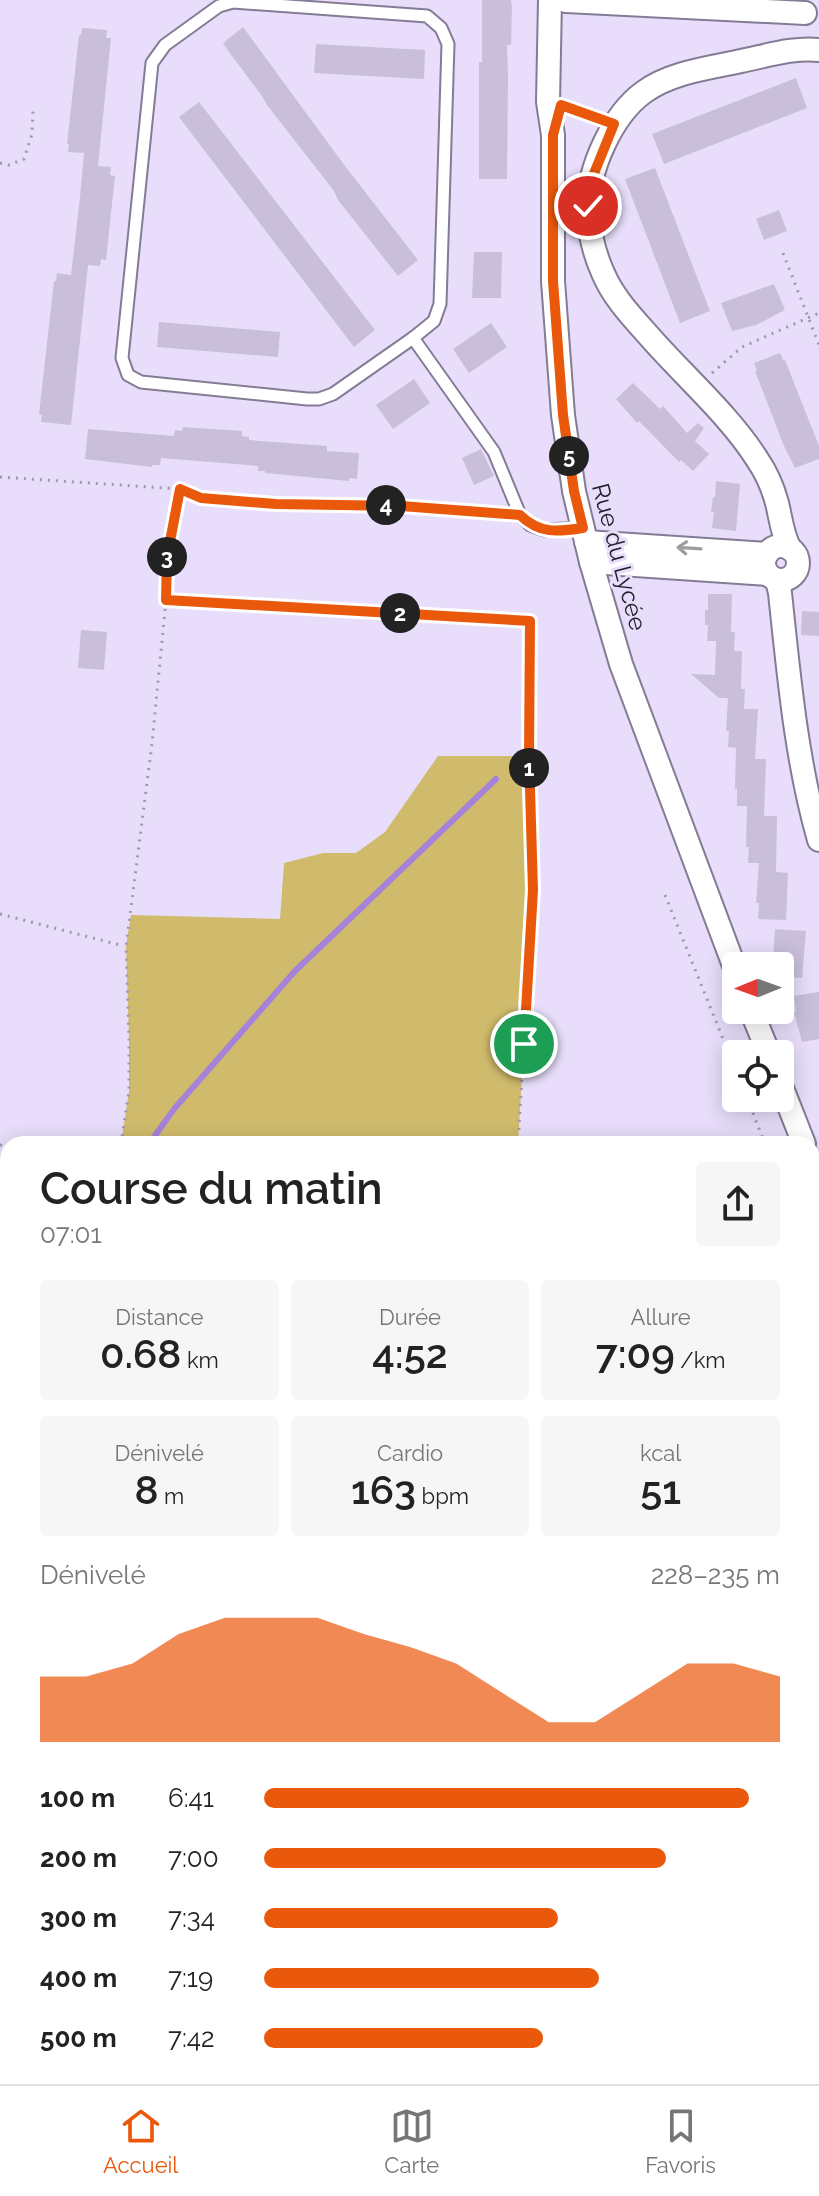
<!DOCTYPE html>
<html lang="fr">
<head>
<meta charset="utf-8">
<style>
  body { margin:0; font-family:Raleway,sans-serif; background:#f6f6f6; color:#222; height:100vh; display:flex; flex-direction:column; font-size:30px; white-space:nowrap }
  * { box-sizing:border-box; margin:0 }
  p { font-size:26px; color:#767676 }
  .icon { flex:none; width:44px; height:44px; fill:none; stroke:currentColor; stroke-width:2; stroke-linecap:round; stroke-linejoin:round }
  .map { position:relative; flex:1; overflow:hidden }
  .sheet { position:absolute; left:0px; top:1136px; width:820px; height:948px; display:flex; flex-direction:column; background:#fff; border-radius:24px 24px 0 0; box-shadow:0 4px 20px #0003 }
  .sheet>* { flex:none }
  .needle { width:52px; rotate:269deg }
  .tools { position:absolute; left:722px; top:952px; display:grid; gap:16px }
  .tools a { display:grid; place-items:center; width:72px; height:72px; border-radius:8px; background:#fff; box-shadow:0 4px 20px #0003; font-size:40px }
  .pin { position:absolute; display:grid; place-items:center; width:68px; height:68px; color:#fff; margin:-34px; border:4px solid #fff; border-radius:50%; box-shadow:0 2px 8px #0007 }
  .km { position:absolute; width:40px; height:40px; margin:-20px; border-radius:50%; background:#222; color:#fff; font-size:22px; line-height:40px; text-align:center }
  .round { display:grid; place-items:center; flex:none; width:84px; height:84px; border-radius:8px; background:#f6f6f6 }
  .overview { display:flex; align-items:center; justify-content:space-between; height:136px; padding:0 40px }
  h1 { font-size:44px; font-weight:600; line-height:60px }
  .metrics { display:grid; grid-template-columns:repeat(3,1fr); gap:12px; height:136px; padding:8px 40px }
  .metrics div { display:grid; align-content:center; border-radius:8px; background:#f6f6f6; text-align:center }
  .metrics b { font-size:40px; font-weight:600 }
  .metrics small { font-size:22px; font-weight:400 }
  .metrics p { font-size:22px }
  .chart { height:224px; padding:16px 40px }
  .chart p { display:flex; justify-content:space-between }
  .chart svg { width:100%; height:144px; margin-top:8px; fill:#ea580c; opacity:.7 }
  ul { padding:0 40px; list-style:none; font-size:26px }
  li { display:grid; grid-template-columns:128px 96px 1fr; align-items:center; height:60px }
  li i { height:20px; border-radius:10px; background:#ea580c }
  .menu { display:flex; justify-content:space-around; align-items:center; height:112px; border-top:2px solid #e0e0e0; background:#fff; font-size:22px; color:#767676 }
  .menu a { display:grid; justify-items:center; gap:4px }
  .menu .current { color:#ea580c }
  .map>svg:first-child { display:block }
  .green { fill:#d0bb6c }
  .water { fill:#a483d9 }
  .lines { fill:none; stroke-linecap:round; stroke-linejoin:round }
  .stream { stroke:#a483d9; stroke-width:6 }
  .building { fill:#c9bfdb }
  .lane-casing { stroke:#847b95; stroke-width:15 }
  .street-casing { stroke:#847b95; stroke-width:26 }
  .path { stroke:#9f98ad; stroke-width:3; stroke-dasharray:2 6; stroke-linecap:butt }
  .lane { stroke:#fff; stroke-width:11 }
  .street { stroke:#fff; stroke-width:22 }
  .oneway { stroke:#9d9ca0 }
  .route-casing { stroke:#fff; stroke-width:16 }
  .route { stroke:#ea580c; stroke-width:10 }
  .labels { text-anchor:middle; stroke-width:6; stroke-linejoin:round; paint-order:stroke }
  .street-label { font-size:24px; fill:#25222c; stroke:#e8defb }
</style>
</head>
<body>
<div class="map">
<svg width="819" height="2084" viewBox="0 0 819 2084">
  <rect width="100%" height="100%" fill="#e8defb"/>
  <g class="green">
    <polygon points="438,756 529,756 533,890 518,1144 121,1144 129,1091 129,1039 126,946 131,915 280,919 284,863 323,853 356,853 385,832"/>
    <polygon points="0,1365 8,1368 8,2076 68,2076 67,2084 0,2084"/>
    <polygon points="812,2037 819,2039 819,2073 809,2084 199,2084 200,2076 812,2076"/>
  </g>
  <polygon class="water" points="0,1249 8,1256 8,1354 0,1346"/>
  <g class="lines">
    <polyline class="stream" points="149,1144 174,1109 295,971 496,779"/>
  </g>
  <g class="building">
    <polygon points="482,0 511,0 512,6 511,45 507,45 508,77 507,179 479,179 479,62 482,62"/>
    <polygon points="243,27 345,166 418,260 398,276 338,200 334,191 267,105 262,96 229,52 223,43"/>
    <polygon points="82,28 107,30 106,38 111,38 98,166 111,167 110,175 115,176 106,260 101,259 100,266 88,265 71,425 41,422 42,415 39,414 54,281 56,281 57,273 71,275 80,197 84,153 68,152 69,144 67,144 79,35 81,35"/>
    <polygon points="316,44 425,50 424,79 314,73"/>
    <polygon points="796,78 807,108 664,164 652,134"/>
    <polygon points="199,102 375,330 354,347 179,117"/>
    <polygon points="655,168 710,311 680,323 625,179"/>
    <polygon points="779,210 787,231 764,240 756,219"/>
    <polygon points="474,252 502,252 501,298 472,298"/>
    <polygon points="774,284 785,310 756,325 732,331 721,303"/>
    <polygon points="159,322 280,332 278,357 157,347"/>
    <polygon points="491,323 507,347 469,373 453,349"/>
    <polygon points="780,353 783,360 785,360 819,446 819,459 795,468 784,446 755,371 757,371 754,363"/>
    <polygon points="414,379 430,403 393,429 376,405"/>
    <polygon points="633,383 660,409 663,406 687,433 698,423 704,428 695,441 709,454 693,471 681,460 679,462 639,421 637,423 616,399"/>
    <polygon points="183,427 242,431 242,436 249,437 249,440 327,446 327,451 359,453 357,479 349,478 349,481 265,473 265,471 258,471 258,466 161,458 160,465 152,465 152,467 85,459 88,429 174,436 175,430 182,431"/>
    <polygon points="481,449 494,476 474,485 462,458"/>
    <polygon points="716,481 740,484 736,531 712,528 714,512 711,512 713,497 715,497"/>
    <polygon points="708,594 732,594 731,632 735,632 734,651 742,651 741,689 745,689 744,709 758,709 755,759 766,759 764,816 777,816 776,872 788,873 786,920 758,919 759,903 756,903 759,863 748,863 749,847 746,847 747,806 737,806 737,789 735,789 736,748 728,747 729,731 726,731 728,698 719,698 691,674 715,675 716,641 707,641 708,625 705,625 705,610 708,610"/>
    <polygon points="802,611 819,612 819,636 801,635"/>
    <polygon points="81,630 107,632 104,670 78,668"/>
    <polygon points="775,929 806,931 802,978 780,977 780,966 776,966 776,960 773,960"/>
    <polygon points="819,992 819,1039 802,1042 794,1012 796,1012 794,996"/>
  </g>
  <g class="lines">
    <defs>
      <g id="lane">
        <polygon points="233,2 427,16 441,28 448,44 440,304 434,321 413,338 333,394 319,399 307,399 141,382 128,375 122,358 152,63 165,45 219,6"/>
        <polyline points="413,338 494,452 520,515 530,525 544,530 583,528"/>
      </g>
      <g id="street">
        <polyline points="550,0 548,102 553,135 553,281 563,415 574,491 591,562 621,664 736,971"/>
        <polyline points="566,1 805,13"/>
        <polyline points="586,542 767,554"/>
        <circle cx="781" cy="563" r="17"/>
        <path d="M790,549c-8,-15 -9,-30 -13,-46 -4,-15 -11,-31 -20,-44 -27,-43 -74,-84 -108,-123 -17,-19 -36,-39 -46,-63 -9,-20 -14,-42 -15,-64 0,-40 24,-94 56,-117 27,-20 66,-24 97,-31 25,-5 53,-14 78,-11"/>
        <polyline points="591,562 768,574"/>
        <path d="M777,580l3,13c9,84 16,166 39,247"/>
        <polyline points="751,1010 769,1054"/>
        <polyline points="780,1083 804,1144"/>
        <polyline points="812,1165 819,1183"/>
        <polyline points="75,2084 76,2076"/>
      </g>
    </defs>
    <use href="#lane" class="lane-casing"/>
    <use href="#street" class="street-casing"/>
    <g class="path">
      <polyline points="569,107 595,117"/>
      <polyline points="0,163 9,165 24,159 32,134 33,111"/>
      <polyline points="783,253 819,345"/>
      <polyline points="712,373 742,347 819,313"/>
      <polyline points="0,477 180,489 201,498 276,504 401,506 504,514"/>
      <polyline points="166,600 530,621 529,756 533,890 518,1144"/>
      <polyline points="665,895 736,1071"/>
      <polyline points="0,914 124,946"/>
      <polyline points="747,1098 765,1144"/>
      <polyline points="121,1144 129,1091 129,1039 126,946 152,744 166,600 167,557 180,489"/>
      <polyline points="0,1145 8,1146"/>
      <polyline points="812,1279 819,1281"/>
      <polyline points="812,1787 819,1805"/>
    </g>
    <use href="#lane" class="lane"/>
    <use href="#street" class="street"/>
  </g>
  <defs><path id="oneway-shaft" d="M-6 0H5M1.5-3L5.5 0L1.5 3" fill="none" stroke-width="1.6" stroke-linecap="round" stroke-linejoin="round" transform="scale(2)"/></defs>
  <use class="oneway" href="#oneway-shaft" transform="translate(689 548) rotate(-176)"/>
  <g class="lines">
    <defs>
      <path id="route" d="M524,1044l9,-154 -4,-134 1,-135 -364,-21 1,-43 13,-68 21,9 75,6 125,2 119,9c20,19 37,17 63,13l-9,-37 -11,-76 -10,-134v-146l8,-30 53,19 -21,52 -5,30"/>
    </defs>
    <use href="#route" class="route-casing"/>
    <use href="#route" class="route"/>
  </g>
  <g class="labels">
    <g class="street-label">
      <text transform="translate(619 557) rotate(75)" y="8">Rue du Lycée</text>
    </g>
  </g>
</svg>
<div class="tools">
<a><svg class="needle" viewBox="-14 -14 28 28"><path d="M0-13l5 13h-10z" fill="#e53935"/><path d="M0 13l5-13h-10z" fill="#767676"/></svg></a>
<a><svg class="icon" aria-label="locate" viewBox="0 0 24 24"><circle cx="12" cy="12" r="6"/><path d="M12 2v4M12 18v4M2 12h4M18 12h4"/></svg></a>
</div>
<div class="pin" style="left:524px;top:1044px;background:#1e9e55"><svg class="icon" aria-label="arrive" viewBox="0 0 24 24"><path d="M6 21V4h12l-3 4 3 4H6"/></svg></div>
<div class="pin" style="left:588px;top:206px;background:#d93025"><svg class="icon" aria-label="check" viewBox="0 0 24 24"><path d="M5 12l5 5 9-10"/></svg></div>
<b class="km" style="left:529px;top:768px">1</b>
<b class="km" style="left:400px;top:613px">2</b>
<b class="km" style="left:167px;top:557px">3</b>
<b class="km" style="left:386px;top:505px">4</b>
<b class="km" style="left:569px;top:456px">5</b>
<section class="sheet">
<div class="overview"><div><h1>Course du matin</h1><p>07:01</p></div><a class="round"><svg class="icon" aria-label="share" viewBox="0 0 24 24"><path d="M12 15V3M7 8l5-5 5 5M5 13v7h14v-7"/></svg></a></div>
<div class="metrics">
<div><p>Distance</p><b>0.68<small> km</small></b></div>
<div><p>Durée</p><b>4:52</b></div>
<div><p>Allure</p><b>7:09<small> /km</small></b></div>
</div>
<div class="metrics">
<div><p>Dénivelé</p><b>8<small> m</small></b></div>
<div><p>Cardio</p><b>163<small> bpm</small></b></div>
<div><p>kcal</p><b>51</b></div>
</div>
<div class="chart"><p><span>Dénivelé</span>228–235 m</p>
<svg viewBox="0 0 160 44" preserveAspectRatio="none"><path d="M0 44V24L10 24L20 20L30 11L40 6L50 6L60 6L70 11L80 15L90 20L100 29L110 38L120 38L130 29L140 20L150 20L160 24V44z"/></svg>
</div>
<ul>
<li><b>100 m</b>6:41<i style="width:94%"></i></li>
<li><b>200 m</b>7:00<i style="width:78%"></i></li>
<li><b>300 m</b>7:34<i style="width:57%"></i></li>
<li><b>400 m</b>7:19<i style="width:65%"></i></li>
<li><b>500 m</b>7:42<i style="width:54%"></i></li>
</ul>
</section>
</div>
<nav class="menu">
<a class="current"><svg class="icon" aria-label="home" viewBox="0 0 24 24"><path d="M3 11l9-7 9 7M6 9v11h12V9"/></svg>Accueil</a>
<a><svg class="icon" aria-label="map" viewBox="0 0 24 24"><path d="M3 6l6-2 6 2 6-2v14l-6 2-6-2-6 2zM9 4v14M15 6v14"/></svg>Carte</a>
<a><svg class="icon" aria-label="saved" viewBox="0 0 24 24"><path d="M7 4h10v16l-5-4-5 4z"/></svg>Favoris</a>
</nav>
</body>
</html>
